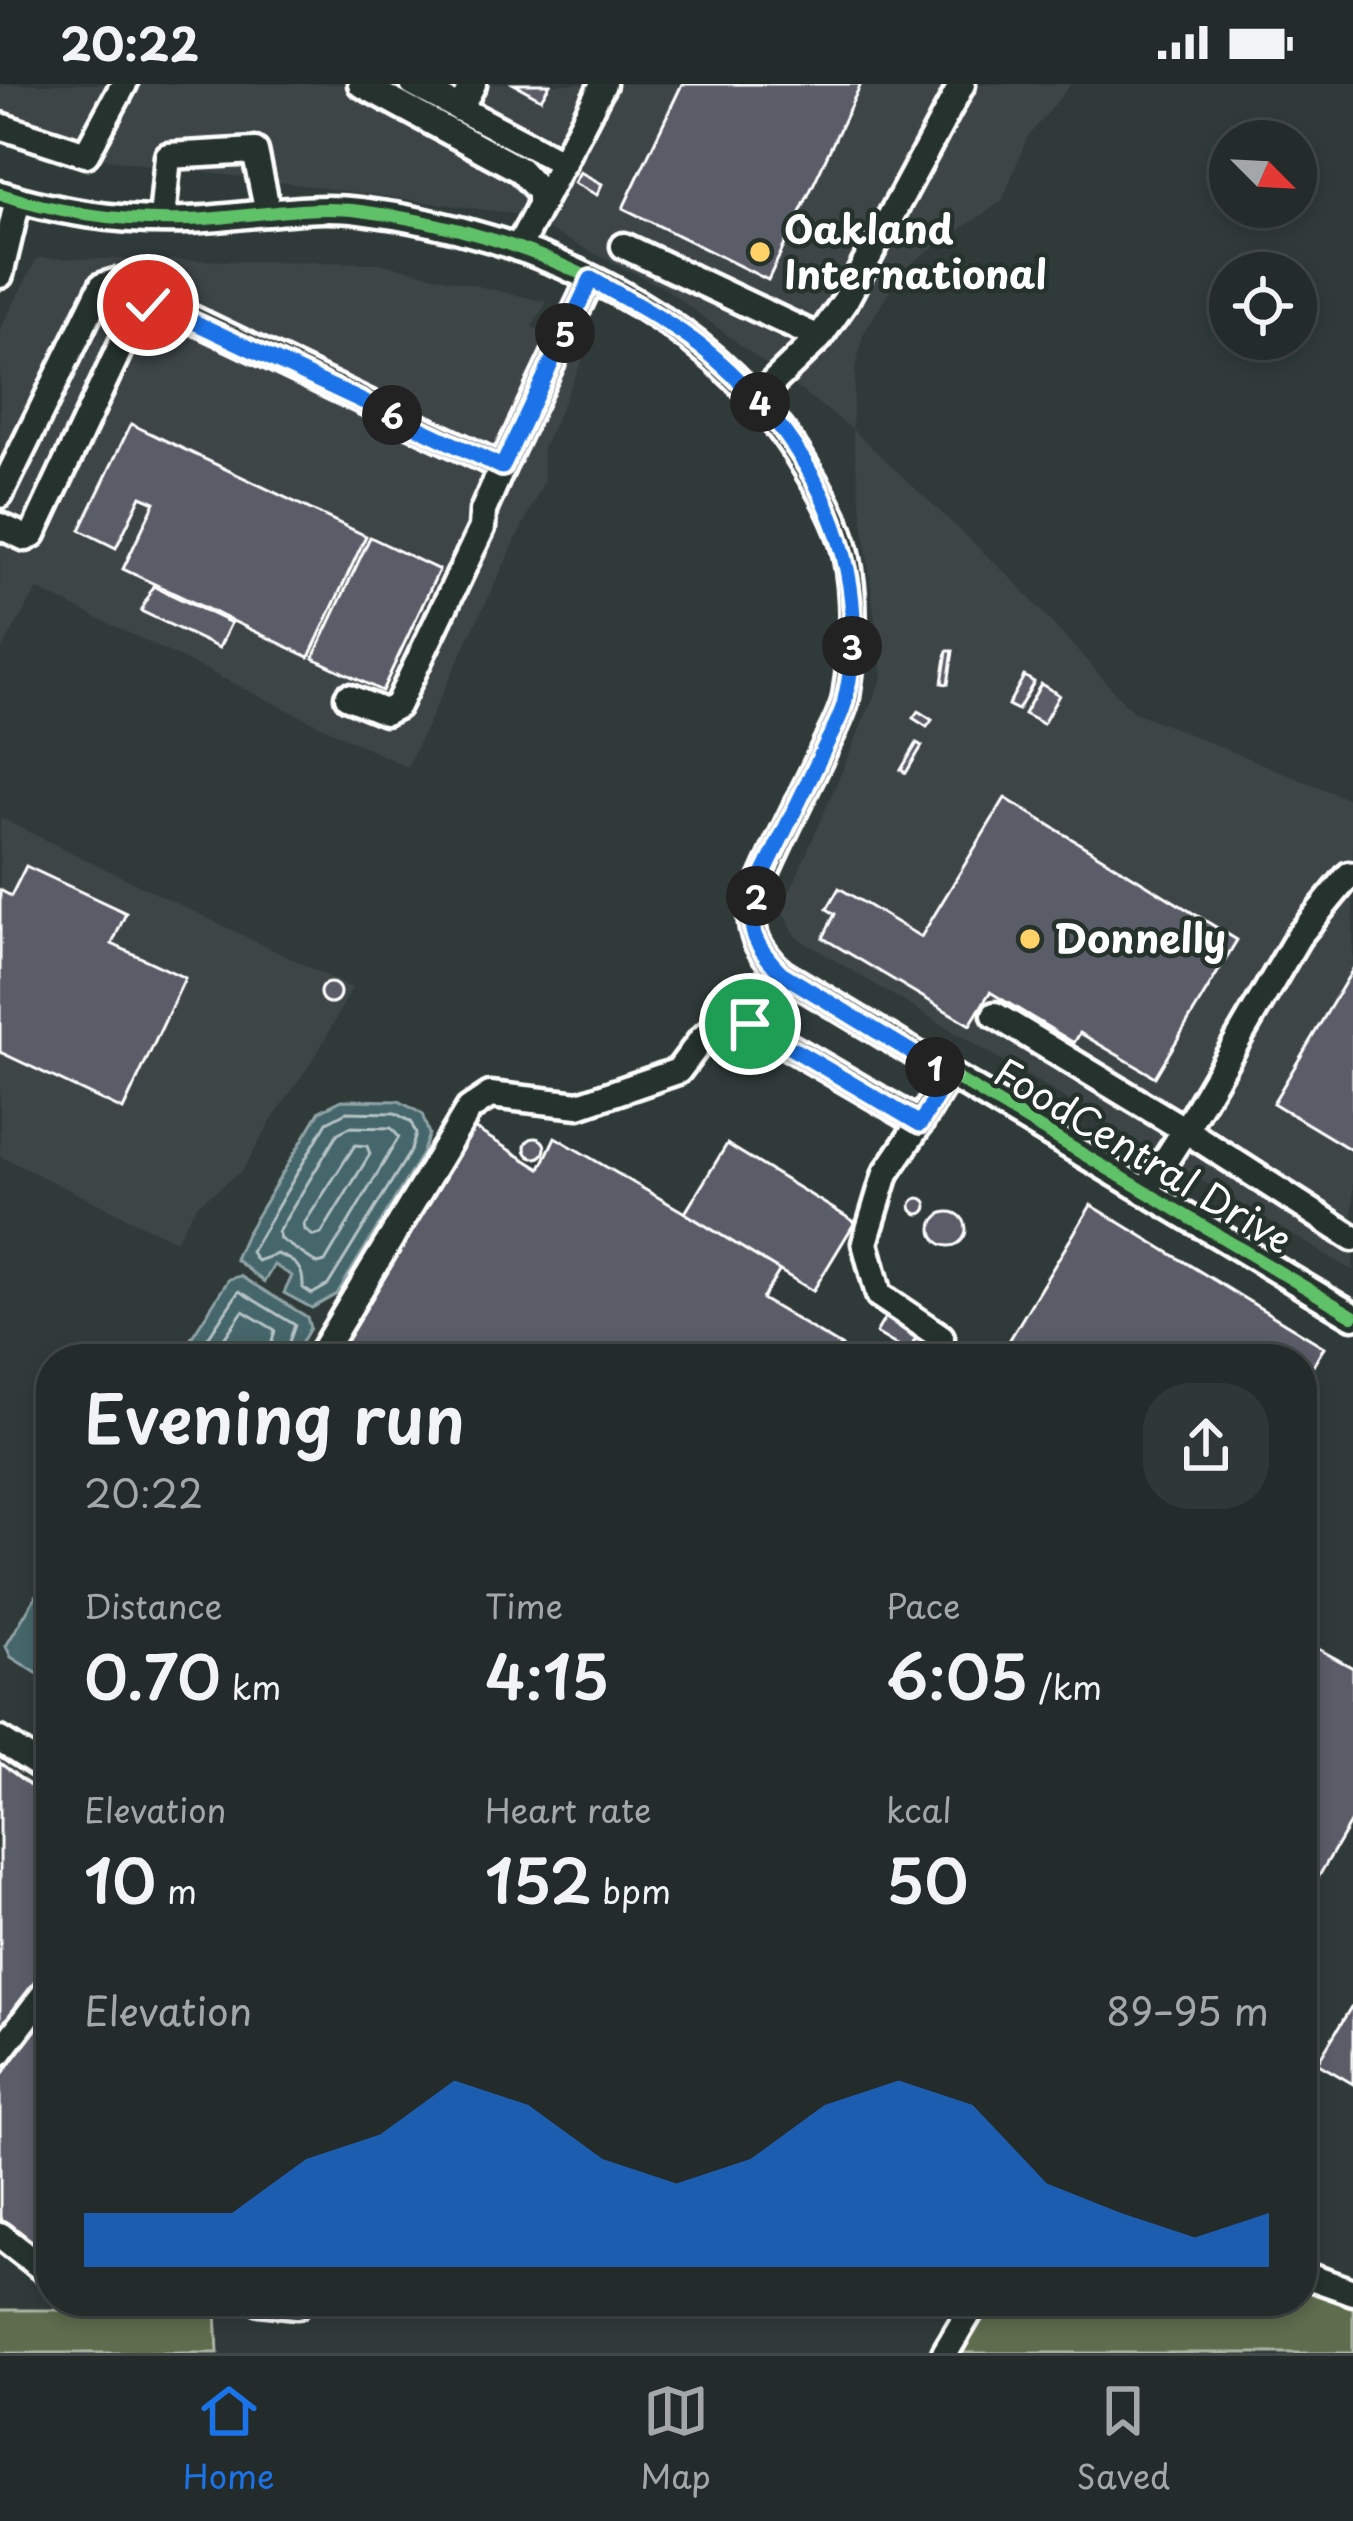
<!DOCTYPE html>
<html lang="en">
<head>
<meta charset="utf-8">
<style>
  body { margin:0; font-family:"Playpen Sans",sans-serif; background:#303837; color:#f1f3f6; height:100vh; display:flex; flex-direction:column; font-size:45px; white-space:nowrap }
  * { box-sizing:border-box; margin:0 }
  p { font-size:39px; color:#a3a7a9 }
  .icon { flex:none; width:66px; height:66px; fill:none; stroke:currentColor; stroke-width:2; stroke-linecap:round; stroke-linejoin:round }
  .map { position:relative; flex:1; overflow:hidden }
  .panel { position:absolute; left:36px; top:1260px; width:1281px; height:972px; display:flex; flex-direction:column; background:#242c2b; border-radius:48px; box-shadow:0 6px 18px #0003,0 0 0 3px #414847 }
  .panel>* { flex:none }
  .needle { width:78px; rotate:114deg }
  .tools { position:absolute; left:1209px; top:36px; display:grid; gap:24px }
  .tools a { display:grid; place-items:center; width:108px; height:108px; border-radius:50%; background:#242c2b; box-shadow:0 6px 18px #0003,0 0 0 3px #414847; font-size:60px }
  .pin { position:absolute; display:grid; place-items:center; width:102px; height:102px; color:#fff; margin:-51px; border:6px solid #fff; border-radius:50%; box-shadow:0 3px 12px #0007 }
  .km { position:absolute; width:60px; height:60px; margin:-30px; border-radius:50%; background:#222; color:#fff; font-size:33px; line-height:60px; text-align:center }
  .round { display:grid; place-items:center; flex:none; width:126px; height:126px; border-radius:48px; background:#303837 }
  .summary { display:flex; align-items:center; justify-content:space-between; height:204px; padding:0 48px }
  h1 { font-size:66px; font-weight:600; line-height:90px }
  .stats { display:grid; grid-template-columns:repeat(3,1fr); gap:18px; height:204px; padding:12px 48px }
  .stats div { display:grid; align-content:center }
  .stats b { font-size:60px; font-weight:600 }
  .stats small { font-size:33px; font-weight:400 }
  .stats p { font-size:33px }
  .chart { height:336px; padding:24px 48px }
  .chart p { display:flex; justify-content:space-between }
  .chart svg { width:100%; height:216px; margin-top:12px; fill:#1a73e8; opacity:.7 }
  .status { display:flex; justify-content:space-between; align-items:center; height:84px; padding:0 60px; background:#242c2b; direction:ltr }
  .status svg { height:33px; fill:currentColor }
  .dock { display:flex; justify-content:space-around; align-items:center; height:168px; border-top:3px solid #414847; background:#242c2b; font-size:33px; color:#a3a7a9 }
  .dock a { display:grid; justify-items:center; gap:6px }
  .dock .active { color:#1a73e8 }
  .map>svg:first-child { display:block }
  .built { fill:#3d4547 }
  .green { fill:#5e6c4d; stroke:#aeb6a6; stroke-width:3 }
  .water { fill:#45666b; stroke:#8fa3a6; stroke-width:3 }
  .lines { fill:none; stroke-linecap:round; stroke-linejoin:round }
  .shore { stroke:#b5c2c4; stroke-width:3 }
  .building { fill:#5a5c68; stroke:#fff; stroke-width:3 }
  .minor-casing { stroke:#fff; stroke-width:33 }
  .minor { stroke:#26332d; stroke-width:24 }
  .cycleway-casing { stroke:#26332d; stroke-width:20 }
  .cycleway { stroke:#61c268; stroke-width:12 }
  .route-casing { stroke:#fff; stroke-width:24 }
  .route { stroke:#1a73e8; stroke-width:15 }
  .poi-dot { fill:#ffd166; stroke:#26332d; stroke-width:4.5 }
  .labels { text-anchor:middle; stroke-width:9; stroke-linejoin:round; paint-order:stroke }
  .poi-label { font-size:39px; font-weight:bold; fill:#fff; stroke:#26332d; text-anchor:start }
  .street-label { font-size:39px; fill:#fff; stroke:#26332d }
</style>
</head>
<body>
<div class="status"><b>20:22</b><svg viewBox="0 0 49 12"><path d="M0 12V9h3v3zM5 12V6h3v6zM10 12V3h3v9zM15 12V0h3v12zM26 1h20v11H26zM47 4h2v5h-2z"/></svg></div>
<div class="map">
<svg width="1353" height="2269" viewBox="0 0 1353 2269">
  <rect width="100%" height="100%" fill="#303b39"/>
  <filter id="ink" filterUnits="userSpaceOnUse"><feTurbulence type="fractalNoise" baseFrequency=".00833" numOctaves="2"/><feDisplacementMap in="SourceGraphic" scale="24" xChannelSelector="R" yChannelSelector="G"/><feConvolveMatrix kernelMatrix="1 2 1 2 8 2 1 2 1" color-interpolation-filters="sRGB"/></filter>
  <g filter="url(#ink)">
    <g class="built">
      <polygon points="0,0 1071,0 1027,54 1002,117 913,178 888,209 863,251 855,286 852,345 1015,498 1132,627 1353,717 1353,1187 796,853 782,826 882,594 852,345 666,205 516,130 32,65 0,53"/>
      <polygon points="37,174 379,179 547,218 532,243 587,265 542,367 544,397 407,683 37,505 0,569 0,246"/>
      <polygon points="0,734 352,904 318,968 275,1031 243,1086 197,1121 175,1157 0,1072"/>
    </g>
    <g class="green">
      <polygon points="1302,2197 1353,2215 1353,2269 960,2269 990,2217 1302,2217"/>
      <polygon points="0,2226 216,2226 218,2269 0,2269"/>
    </g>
    <g class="water">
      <polygon points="342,1016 399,1017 422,1030 429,1050 422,1070 337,1210 312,1224 284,1209 292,1192 274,1181 264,1198 235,1175 246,1150 320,1027"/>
      <polygon points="240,1192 307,1233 310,1244 292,1275 182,1275 183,1267 229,1195"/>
      <polygon points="51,1487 51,1598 11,1573 6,1562"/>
    </g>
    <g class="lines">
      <g class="shore">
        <path d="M346,1028l49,1 16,9 5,12 -5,16 -83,135 -16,9 -9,-6c1,-20 -7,-27 -26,-34l-20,7 -6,-9 76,-130z"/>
        <polygon points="350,1043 391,1044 399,1053 325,1178 318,1180 280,1155 278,1148 338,1049"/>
        <polygon points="355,1061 367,1062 370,1070 321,1150 313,1152 305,1146 304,1140"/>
        <polyline points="194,1275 239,1207 295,1241 283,1275"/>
        <polyline points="210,1275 243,1227 275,1246 268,1275"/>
      </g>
    </g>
    <g class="building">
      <polygon points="514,0 550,0 541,15"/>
      <polygon points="682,0 861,0 768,196 623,124"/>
      <polygon points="580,88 602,100 597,111 574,99"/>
      <polygon points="131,340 366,452 309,573 123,485 155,418 141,412 116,464 80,446"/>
      <polygon points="370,453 439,486 382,607 313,574"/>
      <polygon points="153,502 231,539 219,564 141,527"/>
      <polygon points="947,567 953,567 948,600 942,599"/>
      <polygon points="1024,592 1034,598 1018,626 1008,621"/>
      <polygon points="1041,600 1059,611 1043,640 1024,630"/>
      <polygon points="918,627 932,636 927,643 913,634"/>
      <polygon points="917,659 922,662 906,689 901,686"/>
      <polygon points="1005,714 1237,856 1155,993 1080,949 1074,959 990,908 970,941 823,854 835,830 827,825 839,804 921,853"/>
      <polygon points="26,782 126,829 112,860 185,894 123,1026 0,968 0,806 11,812"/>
      <polygon points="1353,885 1353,1067 1273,1019"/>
      <circle cx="330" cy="909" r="10"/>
      <polygon points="469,1041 540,1085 555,1053 685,1129 780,1186 762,1215 863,1275 328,1275"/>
      <circle cx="535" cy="1064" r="10"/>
      <polygon points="727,1060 855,1138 813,1207 685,1129"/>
      <circle cx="919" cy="1122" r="8"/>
      <polygon points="1091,1121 1324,1263 1302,1301 1302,1275 998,1275"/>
      <circle cx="949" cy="1145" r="17"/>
      <polygon points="886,1232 918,1251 908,1268 876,1249"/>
      <polygon points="1302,1556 1353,1584 1353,1734 1302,1821"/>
      <polygon points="0,1679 51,1717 51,1884 0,1952"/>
      <polygon points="1351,1923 1353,1924 1353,2000 1317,1979"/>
      <polygon points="51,1926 51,2172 0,2134 0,1993"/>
    </g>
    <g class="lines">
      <defs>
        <g id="minor">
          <polyline points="361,0 520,86 540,108 540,122"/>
          <polyline points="413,0 563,79"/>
          <polyline points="460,25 473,0"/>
          <polyline points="0,42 86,70 124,0"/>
          <path d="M0,110c60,19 125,28 188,26 56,-2 116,-16 172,-9 173,21 358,105 448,260 15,24 32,55 38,82 10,48 8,96 0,144 -4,20 -17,40 -25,59 -23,49 -49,97 -69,148 -3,32 7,46 29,69l572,343"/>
          <polyline points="162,135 168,72 255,67 268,129"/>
          <polyline points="624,162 819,254"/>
          <polyline points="518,164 603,0"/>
          <polyline points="0,191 18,116"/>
          <polyline points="757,314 819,254 845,217 962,0"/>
          <polyline points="0,411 102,202 115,198 502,383"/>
          <polyline points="0,442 26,454 33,450 125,253 148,221 162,223"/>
          <polyline points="348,613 385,628 397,622 482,444 483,427 502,383 591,195"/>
          <polyline points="995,931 1185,1046 1298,853 1349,791 1353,792"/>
          <polyline points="920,1039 886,1089 865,1159 879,1211 941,1253"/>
          <polyline points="1145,1108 1185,1046 1353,1154"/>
          <polyline points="318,1275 469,1025 490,1011 579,1021 678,987 702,955 719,940 750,940 920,1039 949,991"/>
          <polyline points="0,1656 51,1689"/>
          <polyline points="0,1968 51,1901"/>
          <polyline points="0,2151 51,2191"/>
          <polyline points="1302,2190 1353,2208"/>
          <polyline points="260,2217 297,2221 301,2217"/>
          <polyline points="945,2269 976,2217"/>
        </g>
      </defs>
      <use href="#minor" class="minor-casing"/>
      <use href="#minor" class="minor"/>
      <defs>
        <path id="cycleway" d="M0,110c60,19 125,28 188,26 56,-2 116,-16 172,-9 173,21 358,105 448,260 15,24 32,55 38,82 10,48 8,96 0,144 -4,20 -17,40 -25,59 -23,49 -49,97 -69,148 -3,32 7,46 29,69l572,343"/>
      </defs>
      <use href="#cycleway" class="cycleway-casing"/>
      <use href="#cycleway" class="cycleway"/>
    </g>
  </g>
  <g class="lines" filter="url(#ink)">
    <defs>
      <path id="route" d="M148,221l14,2 340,160 89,-188c42,24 87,47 124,79 100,87 161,208 130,342 -3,17 -15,35 -22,51 -19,41 -40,82 -60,124 -17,47 -17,61 18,98l168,102 -29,49 -170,-100"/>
    </defs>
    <use href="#route" class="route-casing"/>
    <use href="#route" class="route"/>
  </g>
  <g class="poi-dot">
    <circle cx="760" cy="168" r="12"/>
    <circle cx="1030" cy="855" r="12"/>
  </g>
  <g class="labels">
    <g class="poi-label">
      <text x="784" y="160">Oakland<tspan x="784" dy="45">International</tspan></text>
      <text x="1054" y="869">Donnelly</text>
    </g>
    <g class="street-label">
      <text transform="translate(1143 1072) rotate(31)" y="14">FoodCentral Drive</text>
    </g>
  </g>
</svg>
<div class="tools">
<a><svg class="needle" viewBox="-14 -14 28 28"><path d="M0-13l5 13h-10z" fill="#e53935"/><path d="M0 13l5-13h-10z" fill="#a3a7a9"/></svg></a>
<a><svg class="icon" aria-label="locate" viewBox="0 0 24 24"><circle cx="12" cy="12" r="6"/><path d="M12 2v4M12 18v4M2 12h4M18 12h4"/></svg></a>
</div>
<div class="pin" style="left:750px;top:940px;background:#1e9e55"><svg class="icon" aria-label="arrive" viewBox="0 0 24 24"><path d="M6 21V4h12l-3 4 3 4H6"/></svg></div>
<div class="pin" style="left:148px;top:221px;background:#d93025"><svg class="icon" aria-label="check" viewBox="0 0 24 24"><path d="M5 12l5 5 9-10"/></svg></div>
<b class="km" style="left:935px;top:983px">1</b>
<b class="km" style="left:756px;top:812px">2</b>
<b class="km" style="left:852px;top:562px">3</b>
<b class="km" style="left:760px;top:318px">4</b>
<b class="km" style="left:565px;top:249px">5</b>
<b class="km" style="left:392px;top:331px">6</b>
<section class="panel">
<div class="summary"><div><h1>Evening run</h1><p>20:22</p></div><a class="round"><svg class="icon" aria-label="share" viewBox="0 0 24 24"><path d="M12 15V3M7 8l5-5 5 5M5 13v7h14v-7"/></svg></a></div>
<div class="stats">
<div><p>Distance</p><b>0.70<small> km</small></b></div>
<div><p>Time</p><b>4:15</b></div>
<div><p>Pace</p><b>6:05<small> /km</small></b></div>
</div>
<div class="stats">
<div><p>Elevation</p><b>10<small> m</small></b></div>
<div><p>Heart rate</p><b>152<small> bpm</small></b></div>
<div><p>kcal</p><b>50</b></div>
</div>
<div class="chart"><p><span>Elevation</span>89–95 m</p>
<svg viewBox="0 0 160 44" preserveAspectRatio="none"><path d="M0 44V33L10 33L20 33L30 22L40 17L50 6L60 11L70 22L80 27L90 22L100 11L110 6L120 11L130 27L140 33L150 38L160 33V44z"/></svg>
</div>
</section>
</div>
<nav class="dock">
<a class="active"><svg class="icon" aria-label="home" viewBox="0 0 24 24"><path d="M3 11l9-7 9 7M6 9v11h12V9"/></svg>Home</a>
<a><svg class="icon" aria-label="map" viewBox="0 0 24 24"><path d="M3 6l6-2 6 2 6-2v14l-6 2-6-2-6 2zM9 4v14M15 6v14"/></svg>Map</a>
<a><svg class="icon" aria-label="saved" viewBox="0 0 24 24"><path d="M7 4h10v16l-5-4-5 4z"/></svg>Saved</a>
</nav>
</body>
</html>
